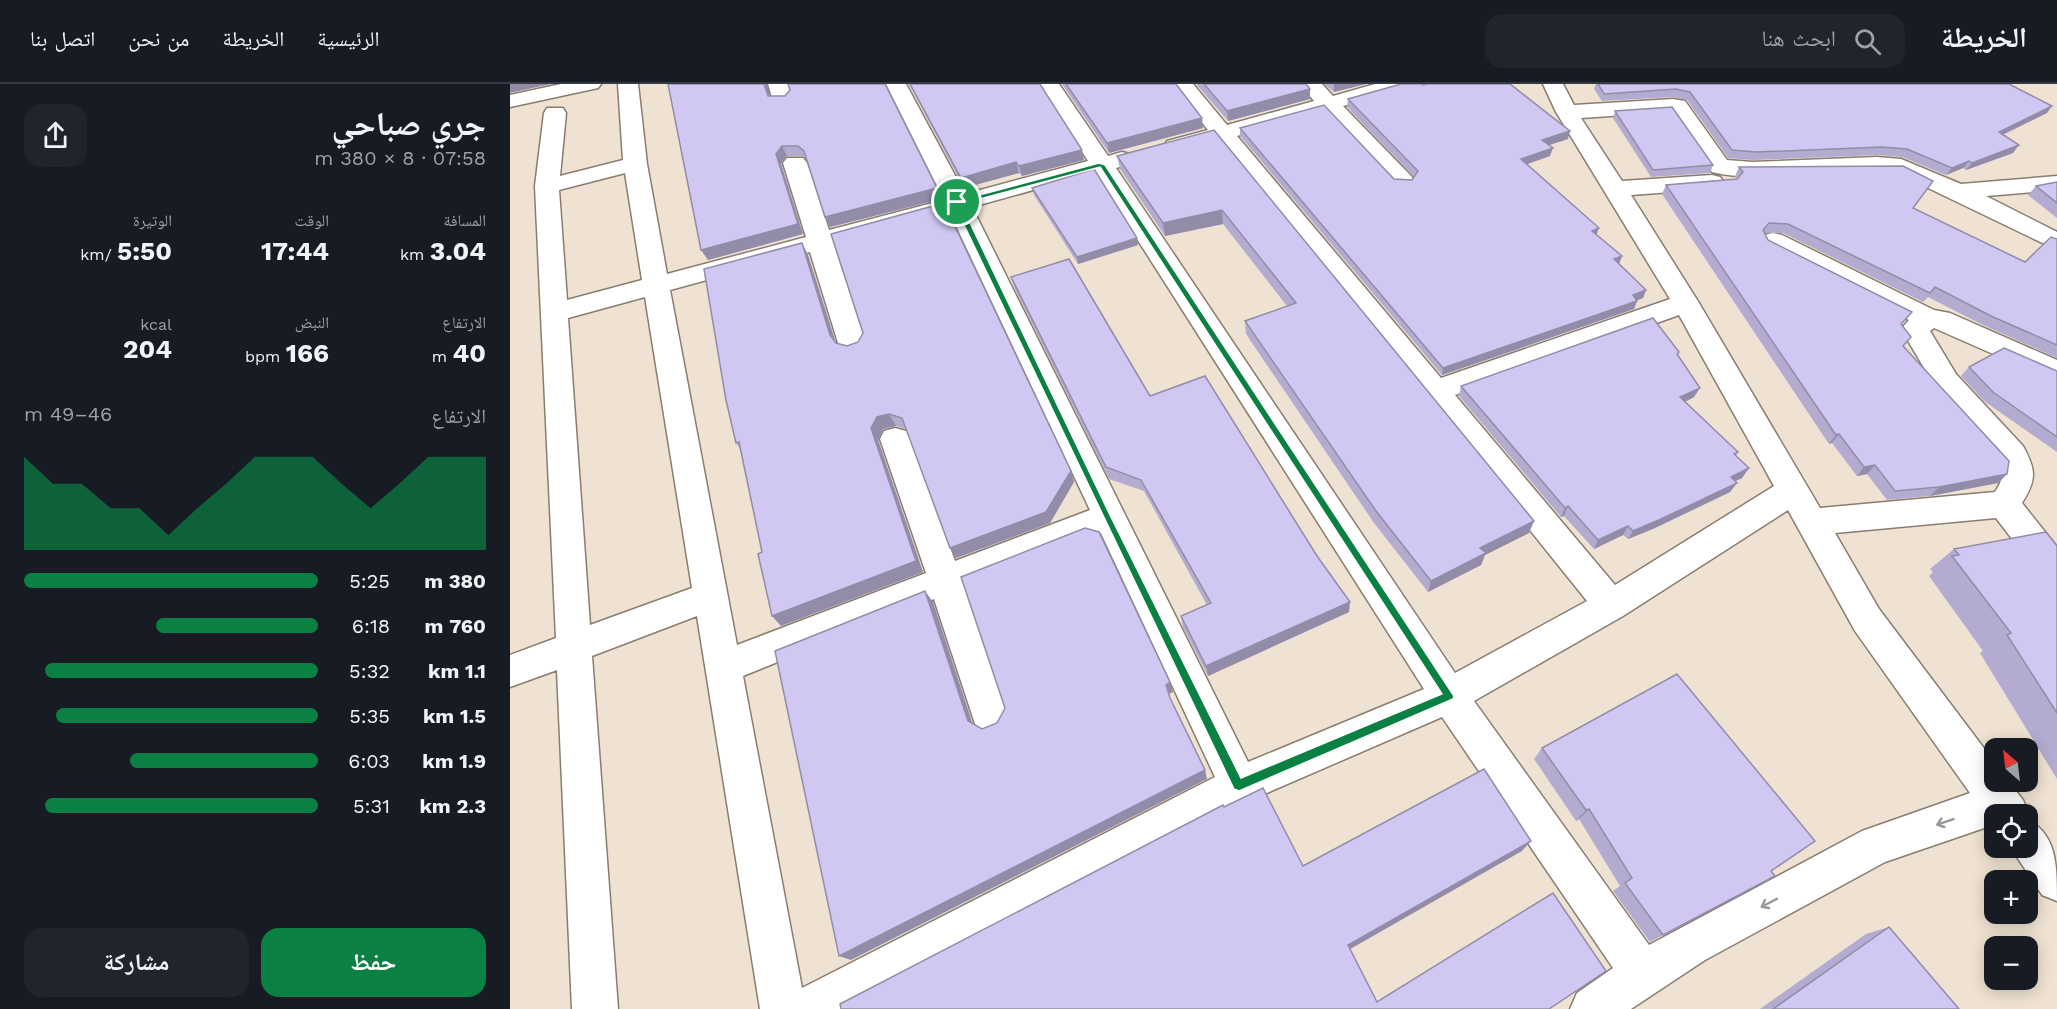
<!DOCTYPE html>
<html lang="ar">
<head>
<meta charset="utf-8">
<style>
  body { margin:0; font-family:"Work Sans","Noto Naskh Arabic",sans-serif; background:#20242c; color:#f1f3f6; direction:rtl; height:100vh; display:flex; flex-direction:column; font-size:22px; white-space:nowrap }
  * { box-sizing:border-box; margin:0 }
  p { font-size:20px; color:#9ea1a6 }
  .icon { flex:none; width:33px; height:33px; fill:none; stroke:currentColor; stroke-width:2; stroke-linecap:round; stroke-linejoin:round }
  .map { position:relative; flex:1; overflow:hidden; direction:ltr }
  .drawer { display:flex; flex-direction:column; background:#171b24; width:510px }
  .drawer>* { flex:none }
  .needle { width:39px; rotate:332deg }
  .tools { position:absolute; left:1474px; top:654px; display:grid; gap:12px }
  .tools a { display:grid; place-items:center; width:54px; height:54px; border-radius:12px; background:#171b24; box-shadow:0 3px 15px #0003; font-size:30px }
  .pin { position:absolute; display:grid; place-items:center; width:51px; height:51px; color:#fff; margin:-26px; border:3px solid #fff; border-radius:50%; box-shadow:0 2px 6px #0007 }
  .round { display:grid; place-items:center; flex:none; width:63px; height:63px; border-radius:18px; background:#20242c }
  .summary { display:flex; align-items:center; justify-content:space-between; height:102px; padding:0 24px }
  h1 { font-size:33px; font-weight:700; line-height:45px }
  .metrics { display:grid; grid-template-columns:repeat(3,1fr); gap:9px; height:102px; padding:6px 24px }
  .metrics div { display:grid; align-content:center }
  .metrics b { font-size:26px; font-weight:700 }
  .metrics small { font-size:16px; font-weight:400 }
  .metrics p { font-size:16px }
  .chart { height:168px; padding:12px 24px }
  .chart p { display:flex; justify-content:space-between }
  .chart svg { width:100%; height:108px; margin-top:6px; fill:#0b8043; opacity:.7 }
  .button { display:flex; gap:12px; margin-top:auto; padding:12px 24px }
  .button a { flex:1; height:69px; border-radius:18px; background:#0b8043; color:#fff; font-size:24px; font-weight:700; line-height:69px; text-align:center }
  .button a+a { background:#20242c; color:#f1f3f6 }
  ul { padding:0 24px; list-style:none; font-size:20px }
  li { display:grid; grid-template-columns:96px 72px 1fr; align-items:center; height:45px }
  li i { height:15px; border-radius:8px; background:#0b8043 }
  header { display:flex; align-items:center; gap:36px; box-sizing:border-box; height:84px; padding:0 30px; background:#171b24; border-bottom:2px solid #363941 }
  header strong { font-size:28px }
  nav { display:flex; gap:33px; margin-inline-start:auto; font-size:21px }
  .search { width:420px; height:54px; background:#20242c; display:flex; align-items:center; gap:15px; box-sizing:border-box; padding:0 21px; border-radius:18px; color:#9ea1a6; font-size:22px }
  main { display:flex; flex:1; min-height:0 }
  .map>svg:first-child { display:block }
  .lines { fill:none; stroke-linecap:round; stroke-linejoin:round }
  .minor-casing { stroke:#897d6f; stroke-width:3 }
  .minor { fill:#fff; fill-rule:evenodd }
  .wall { fill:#b3acd0 }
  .shaded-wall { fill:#928ca9 }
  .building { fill:#d0c8f2; stroke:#928ca9; stroke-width:1.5 }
  .oneway { stroke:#9a9794 }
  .route { fill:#0b8043; stroke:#fff; stroke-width:1.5; fill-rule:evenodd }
</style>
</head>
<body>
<header>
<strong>الخريطة</strong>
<div class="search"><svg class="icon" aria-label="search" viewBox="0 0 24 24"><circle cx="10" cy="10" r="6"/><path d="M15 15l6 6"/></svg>ابحث هنا</div>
<nav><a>الرئيسية</a><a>الخريطة</a><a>من نحن</a><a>اتصل بنا</a></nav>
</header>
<main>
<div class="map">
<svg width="1547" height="925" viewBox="0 0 1547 925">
  <rect width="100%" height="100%" fill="#efe2d2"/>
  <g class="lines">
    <defs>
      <g id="minor">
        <polygon points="51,0 91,0 88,4 0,23 0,11"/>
        <path d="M108,0h20l9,80 20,110 139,-37 -23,-74 4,-5h16l4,5 22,67 115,-30 -58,-116h20l59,110 123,-33 -49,-77h20l49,72 14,-4 8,2 3,5 -3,5 -14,4 339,505 132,-72 -370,-460 -42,12 -8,-2 -3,-5 3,-5 41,-11 -36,-46h21l34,41 87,-24 -14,-17h22l11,12 42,-12h34l-3,4 -63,18 68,70 4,5 -4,5h-16l-71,-75 -87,25 204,242 229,-79 -114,-187 -13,-28h20l11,21 99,-6 12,2 42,59 25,2 125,-5 24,2 60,25 96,-8v14l-71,6 71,36v18l-160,-77 -20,-2c-47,2 -122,12 -165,1l-42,-60 -89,6 41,63 90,-6 8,2 4,5 -4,5 -8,2 -81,6 68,108 121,205 175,-16c8,-12 9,-19 4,-33l-63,-71 -35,-59 8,-9 -145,-73 -4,-6 4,-6 9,-2 9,2 152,75 16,3 107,47v22l-123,-54 -4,3 26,43 67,72c13,24 14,33 -1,57l35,44v39l-12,-4 -49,-64 -161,15 44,76 116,154v19h14l14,18 6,14 -1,2 -33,-2v14l-2,-3 -108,37 -180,98 -74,49h-61l7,-16 36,-25 -171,-251 -189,82 -400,210h-93l-63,-393 -105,40 26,353h-46l-15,-339 -47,17v-32l46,-17 -21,-452 9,-73 3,-5h16l3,5 -6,63 63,-16zM115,89l17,107 -75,20 -8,-110zM585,89l329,516 -176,73 -276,-555zM440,129l140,297 -135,51 -45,-122 -4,-8 -11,-3 -11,3 -4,8 46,134 -189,72 -67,-355 140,-38 29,94 4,7 10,3 10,-3 4,-7 -33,-101zM135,213l47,291 -102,37 -22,-307zM1169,231l95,171 -159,99 -160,-190zM1278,426l67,121 115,162 -108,38 -213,114 -175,-244 149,-85zM591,449l114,244 -413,211 -59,-312 191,-77 43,131 13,6 13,-6 6,-12 -44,-131z"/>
        <polygon points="258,0 278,0 283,15 280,20 264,20"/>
        <path d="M1518,736c29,15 29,46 29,81l-15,-6 -31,-47h17z"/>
      </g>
    </defs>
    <use href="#minor" class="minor-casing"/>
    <use href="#minor" class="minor"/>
  </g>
  <g class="wall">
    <polygon points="399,0 530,0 574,76 512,92 509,89 454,104"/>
    <polygon points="552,0 666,0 693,44 599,69"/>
    <polygon points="686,0 796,0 800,15 718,37"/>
    <polygon points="814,0 856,0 824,8"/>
    <polygon points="1086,0 1499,0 1537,29 1493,51 1503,69 1456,86 1453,84 1436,91 1392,73 1367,71 1242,76 1218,74 1177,16 1163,13 1092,17 1084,5"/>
    <polygon points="913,1 1058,55 1039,61 1040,72 1017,80 1087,151 1112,172 1109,180 1136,206 1133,214 1127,216 1124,225 932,291 730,52 730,44 884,95 902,96 904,93 837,23 838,15"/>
    <polygon points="260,12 427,104 431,115 320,143 296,75 293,72 277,72 271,80 293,150 198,176"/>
    <polygon points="1105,27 1203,81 1200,89 1141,93 1103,34"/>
    <polygon points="704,46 1024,437 1019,449 975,471 971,481 918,508 864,439 736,250 735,237 777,222 713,140 655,152 610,85 607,72"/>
    <polygon points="1229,83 1403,124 1515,178 1547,155 1547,274 1473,241 1418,213 1413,218 1273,149 1254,149 1258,156 1402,228 1391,241 1394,262 1497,390 1488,399 1420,412 1377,416 1357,390 1347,392 1322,359 1319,360 1152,110 1156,101 1227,95 1225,92"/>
    <polygon points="1547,98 1547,134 1518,111 1526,102"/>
    <polygon points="522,104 628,161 568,180 524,111"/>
    <polygon points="292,159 298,171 326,259 561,387 564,398 540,439 446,474 396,345 386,342 373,345 368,356 413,488 271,542 252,468 230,365 226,359"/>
    <polygon points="501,193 640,312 839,528 698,592 673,543 671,532 697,521 634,407 599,395 505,205"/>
    <polygon points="1169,268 1168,271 1184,313 1175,318 1228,368 1226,372 1239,384 1232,394 1225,397 1227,399 1220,408 1145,444 1118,455 1113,451 1084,465 1054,432 1051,433 949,312 951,302"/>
    <polygon points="1459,283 1547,287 1547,368 1474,317 1451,292"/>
    <polygon points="1547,462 1547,695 1470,569 1473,567 1419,492 1423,488 1420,485 1444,465"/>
    <polygon points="1167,590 1153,851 1140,858 1103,807 1110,802 1069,735 1066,737 1024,675 1032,664"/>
    <polygon points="1379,843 1449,925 1250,925 1356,850"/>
  </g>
  <g class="shaded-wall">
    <polygon points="0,0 41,0 0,9"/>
    <polygon points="254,0 257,0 263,22 258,12"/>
    <polygon points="824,0 856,0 824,8"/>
    <polygon points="800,5 800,15 718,37 717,27"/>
    <polygon points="1542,22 1537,29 1483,55 1489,48"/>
    <polygon points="692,34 693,44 599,69 597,59"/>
    <polygon points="1060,47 1058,55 1030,64 1032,56"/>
    <polygon points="1509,61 1503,69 1456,86 1462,79"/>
    <polygon points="272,62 277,72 271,80 293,150 198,176 191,166"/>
    <polygon points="1043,64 1040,72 1009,83 1011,75"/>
    <polygon points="572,66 574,76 512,92 509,82"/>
    <polygon points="1459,77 1453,84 1436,91 1442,84"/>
    <polygon points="506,78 509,89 454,104 451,94"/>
    <polygon points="427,104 431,115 320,143 315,133"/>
    <polygon points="712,126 713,140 655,152 653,139"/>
    <polygon points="1089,144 1086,152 1082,147"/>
    <polygon points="627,154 628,161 568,180 567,173"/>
    <polygon points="292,159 298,171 327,263 320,251"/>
    <polygon points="1112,172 1109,180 1104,175"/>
    <polygon points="1136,206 1133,214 1120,219 1123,211"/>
    <polygon points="1127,217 1124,225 932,291 933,284"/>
    <polygon points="1190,304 1184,313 1165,323 1170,313"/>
    <polygon points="379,330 386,342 373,345 368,356 413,488 271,542 262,532 367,333"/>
    <polygon points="1329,350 1322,359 1319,360 1326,351"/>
    <polygon points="1365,381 1357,390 1347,392 1354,383"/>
    <polygon points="1239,384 1232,394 1215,402 1221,393"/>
    <polygon points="561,387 564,398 540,439 446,474 440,464"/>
    <polygon points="1497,390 1488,399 1420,412 1429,403"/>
    <polygon points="1227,399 1220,408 1145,444 1118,455 1123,447"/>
    <polygon points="1058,422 1054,432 1051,433 1055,424"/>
    <polygon points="1024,437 1019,449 975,471 971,481 918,508 921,497 970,464"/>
    <polygon points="1118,442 1113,451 1084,465 1088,456"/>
    <polygon points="415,507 423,518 465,647 458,637"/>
    <polygon points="840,518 839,528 698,592 696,582"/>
    <polygon points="660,598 663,608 659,610 656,601"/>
    <polygon points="695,686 697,695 341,876 329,872"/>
    <polygon points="1079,725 1069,735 1066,737 1076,726"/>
    <polygon points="1021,757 1012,767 835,868 838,861"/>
  </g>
  <g class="building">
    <polygon points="158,0 254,0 258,12 275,12 280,6 278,0 375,0 427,104 315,133 294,67 288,62 272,62 266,70 288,140 191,166"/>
    <polygon points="400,0 530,0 572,66 509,82 506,78 451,94"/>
    <polygon points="556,0 666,0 692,34 597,59"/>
    <polygon points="694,0 796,0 800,5 717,27"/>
    <polygon points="891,0 911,0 913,1 918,0 1000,0 1060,47 1032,56 1043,64 1011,75 1089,144 1082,147 1112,172 1104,175 1136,206 1123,211 1127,217 933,284 730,44 814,21 884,95 902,96 908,87 838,15"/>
    <polygon points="1088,0 1499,0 1542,22 1489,48 1509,61 1462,79 1459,77 1442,84 1397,65 1372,63 1246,68 1222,66 1180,8 1166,5 1094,10"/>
    <polygon points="1162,23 1203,81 1143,86 1105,27"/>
    <polygon points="704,46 1024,437 970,464 976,469 921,497 866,427 735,237 786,219 712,126 653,139 607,72"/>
    <polygon points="1393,82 1423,97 1403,124 1515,178 1541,153 1547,155 1547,261 1481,232 1425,203 1420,209 1278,140 1259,139 1253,146 1258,156 1402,228 1391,240 1401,253 1393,262 1499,377 1497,390 1429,403 1385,407 1365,381 1354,383 1329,350 1326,351 1156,101 1227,95 1233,88 1229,83"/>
    <polygon points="584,85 627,154 567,173 522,104"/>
    <polygon points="1547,98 1547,119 1526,102"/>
    <polygon points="434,119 561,387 536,428 440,464 392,334 379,330 367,333 361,344 406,477 262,532 248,470 252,468 229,358 226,359 216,316 194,185 292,159 320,251 326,259 337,262 348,258 353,249 321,150"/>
    <polygon points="559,175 640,312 695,292 807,472 840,518 696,582 671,532 701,519 631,396 596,383 501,193"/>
    <polygon points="1143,234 1169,268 1167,270 1190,304 1170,313 1228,368 1224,370 1239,384 1221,393 1227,399 1151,435 1123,447 1118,442 1088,456 1058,422 1055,424 951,302"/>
    <polygon points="1494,264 1547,287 1547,353 1483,308 1459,283"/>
    <polygon points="575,444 589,448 660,598 656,601 660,614 695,686 329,872 265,567 415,507 458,637 472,645 487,639 495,624 451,493"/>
    <polygon points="1536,448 1547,462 1547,629 1497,551 1501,549 1442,472 1449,471 1444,465"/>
    <polygon points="1167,590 1305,757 1261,787 1265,792 1153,851 1115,799 1122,794 1079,725 1076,726 1032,664"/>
    <polygon points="974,685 1021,757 838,861 867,918 1043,809 1096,887 1039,925 331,925 330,920 713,721 714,723 753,704 793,782"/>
    <polygon points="1379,843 1449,925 1263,925"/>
  </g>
  <defs><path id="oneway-shaft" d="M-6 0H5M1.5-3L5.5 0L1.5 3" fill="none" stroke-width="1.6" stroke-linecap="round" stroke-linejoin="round" transform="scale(1.5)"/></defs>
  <g class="oneway">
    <use href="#oneway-shaft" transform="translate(1435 738) rotate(161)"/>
    <use href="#oneway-shaft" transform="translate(1259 819) rotate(152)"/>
  </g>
  <path class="route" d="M589,79l6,2 349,531 -1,3 -214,92 -5,-2 -281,-587zM590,83l342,527 -201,84 -130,-261 -150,-313z"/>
</svg>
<div class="tools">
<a><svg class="needle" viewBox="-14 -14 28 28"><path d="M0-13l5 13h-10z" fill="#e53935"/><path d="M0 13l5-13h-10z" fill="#9ea1a6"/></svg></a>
<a><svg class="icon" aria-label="locate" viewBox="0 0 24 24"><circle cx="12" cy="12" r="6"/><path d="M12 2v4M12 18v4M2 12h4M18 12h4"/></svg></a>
<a>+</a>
<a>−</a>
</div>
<div class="pin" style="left:447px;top:118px;background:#1e9e55"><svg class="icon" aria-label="arrive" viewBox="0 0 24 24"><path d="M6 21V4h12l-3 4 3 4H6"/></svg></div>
</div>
<section class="drawer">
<div class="summary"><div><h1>جري صباحي</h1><p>07:58 · 8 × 380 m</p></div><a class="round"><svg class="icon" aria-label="share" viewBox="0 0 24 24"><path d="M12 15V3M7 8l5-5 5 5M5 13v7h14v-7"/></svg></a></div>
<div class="metrics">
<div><p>المسافة</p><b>3.04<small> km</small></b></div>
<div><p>الوقت</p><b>17:44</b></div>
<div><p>الوتيرة</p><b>5:50<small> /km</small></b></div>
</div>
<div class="metrics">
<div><p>الارتفاع</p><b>40<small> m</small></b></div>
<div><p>النبض</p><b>166<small> bpm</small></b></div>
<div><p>kcal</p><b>204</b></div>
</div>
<div class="chart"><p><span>الارتفاع</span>46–49 m</p>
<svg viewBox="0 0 160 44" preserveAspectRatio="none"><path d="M0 44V6L10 17L20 17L30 27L40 27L50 38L60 27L70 17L80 6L90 6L100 6L110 17L120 27L130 17L140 6L150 6L160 6V44z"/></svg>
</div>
<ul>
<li><b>380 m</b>5:25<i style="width:100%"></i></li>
<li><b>760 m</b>6:18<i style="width:55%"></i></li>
<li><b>1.1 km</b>5:32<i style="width:93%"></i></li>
<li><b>1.5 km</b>5:35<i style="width:89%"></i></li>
<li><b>1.9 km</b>6:03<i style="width:64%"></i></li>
<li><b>2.3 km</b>5:31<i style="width:93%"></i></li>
</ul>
<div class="button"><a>حفظ</a><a>مشاركة</a></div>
</section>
</main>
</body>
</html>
